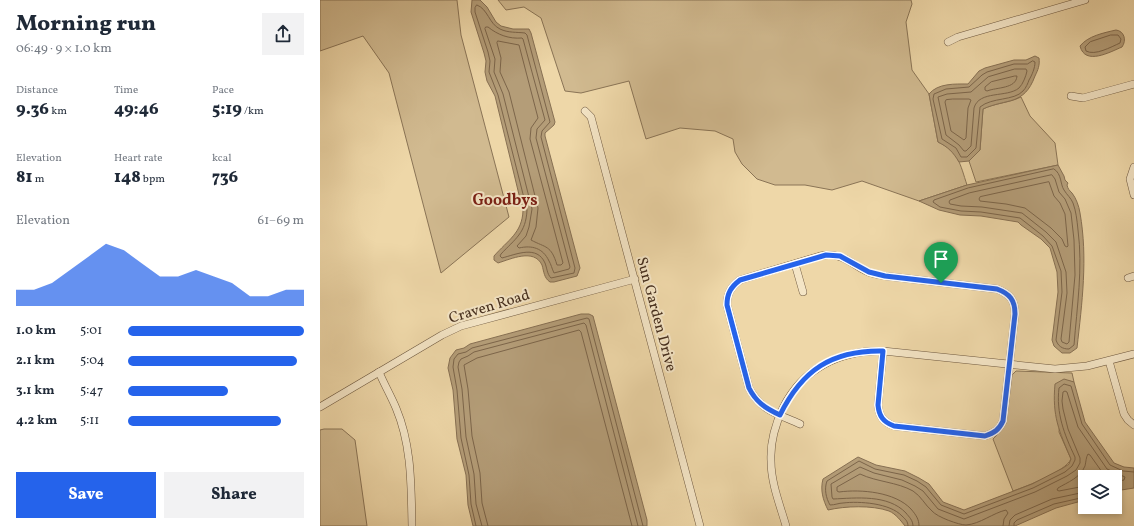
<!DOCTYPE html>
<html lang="en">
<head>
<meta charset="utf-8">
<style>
  body { margin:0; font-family:Vollkorn,serif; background:#f2f2f3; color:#1f2937; height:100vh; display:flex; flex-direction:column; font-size:15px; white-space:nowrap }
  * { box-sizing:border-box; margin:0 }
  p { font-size:13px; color:#747a83 }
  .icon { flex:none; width:22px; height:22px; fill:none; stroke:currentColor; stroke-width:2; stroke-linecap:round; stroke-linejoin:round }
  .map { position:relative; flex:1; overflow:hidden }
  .panel { display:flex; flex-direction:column; background:#fff; width:320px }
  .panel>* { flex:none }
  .tools { position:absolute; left:758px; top:470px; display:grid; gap:8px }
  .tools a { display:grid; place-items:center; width:44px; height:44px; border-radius:0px; background:#fff; box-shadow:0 2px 6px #0003; font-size:20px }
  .pin { position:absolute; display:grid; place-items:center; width:34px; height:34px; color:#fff; margin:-41px -17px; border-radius:50% 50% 50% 0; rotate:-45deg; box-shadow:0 0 4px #0007 }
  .pin .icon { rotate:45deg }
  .round { display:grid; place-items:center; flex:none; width:42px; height:42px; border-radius:0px; background:#f2f2f3 }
  .summary { display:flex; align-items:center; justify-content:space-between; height:68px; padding:0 16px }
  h1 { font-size:22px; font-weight:800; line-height:30px }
  .figures { display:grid; grid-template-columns:repeat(3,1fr); gap:6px; height:68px; padding:4px 16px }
  .figures div { display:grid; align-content:center }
  .figures b { font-size:17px; font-weight:800 }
  .figures small { font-size:11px; font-weight:400 }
  .figures p { font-size:11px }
  .chart { height:112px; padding:8px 16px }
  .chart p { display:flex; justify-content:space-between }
  .chart svg { width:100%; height:72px; margin-top:4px; fill:#2563eb; opacity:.7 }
  .primary-button { display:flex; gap:8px; margin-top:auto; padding:8px 16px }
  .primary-button a { flex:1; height:46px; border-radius:0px; background:#2563eb; color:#fff; font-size:16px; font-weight:800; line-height:46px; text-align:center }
  .primary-button a+a { background:#f2f2f3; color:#1f2937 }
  ul { padding:0 16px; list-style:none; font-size:13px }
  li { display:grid; grid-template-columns:64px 48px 1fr; align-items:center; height:30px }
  li i { height:10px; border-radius:5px; background:#2563eb }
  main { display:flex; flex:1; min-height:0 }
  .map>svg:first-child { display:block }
  .green { fill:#d1ba90; stroke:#8a7456 }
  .water { fill:#b49d78; stroke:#877053 }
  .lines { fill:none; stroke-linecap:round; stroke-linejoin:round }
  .shore { stroke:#7c654a; stroke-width:1 }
  .minor-casing { stroke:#6e583f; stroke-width:8 }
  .minor { stroke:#f4e5c6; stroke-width:7 }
  .route-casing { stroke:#fff; stroke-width:8 }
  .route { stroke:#2563eb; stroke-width:5 }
  .labels { text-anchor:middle; stroke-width:4; stroke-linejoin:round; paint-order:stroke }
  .street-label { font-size:15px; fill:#442d1c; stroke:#f4e5c6 }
  .neighbourhood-label { font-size:16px; font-weight:bold; fill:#7a1f14; stroke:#f4e5c6 }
</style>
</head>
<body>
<main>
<section class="panel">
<div class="summary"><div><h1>Morning run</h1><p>06:49 · 9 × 1.0 km</p></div><a class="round"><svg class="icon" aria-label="share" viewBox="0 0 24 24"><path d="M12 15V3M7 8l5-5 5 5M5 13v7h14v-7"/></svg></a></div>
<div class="figures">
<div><p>Distance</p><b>9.36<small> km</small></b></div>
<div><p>Time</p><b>49:46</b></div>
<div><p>Pace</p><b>5:19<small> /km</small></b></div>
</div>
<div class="figures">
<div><p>Elevation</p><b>81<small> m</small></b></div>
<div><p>Heart rate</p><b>148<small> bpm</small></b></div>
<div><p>kcal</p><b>736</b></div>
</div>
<div class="chart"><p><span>Elevation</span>61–69 m</p>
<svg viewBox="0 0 160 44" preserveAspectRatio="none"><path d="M0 44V34L10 34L20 30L30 22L40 14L50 6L60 10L70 18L80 26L90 26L100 22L110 26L120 30L130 38L140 38L150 34L160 34V44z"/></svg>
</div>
<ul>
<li><b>1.0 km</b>5:01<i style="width:100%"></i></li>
<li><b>2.1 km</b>5:04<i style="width:96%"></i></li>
<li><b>3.1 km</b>5:47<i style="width:57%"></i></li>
<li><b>4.2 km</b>5:11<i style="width:87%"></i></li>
</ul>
<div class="primary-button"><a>Save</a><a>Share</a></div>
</section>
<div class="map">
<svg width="814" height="526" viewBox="0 0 814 526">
  <rect width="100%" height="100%" fill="#eed7a8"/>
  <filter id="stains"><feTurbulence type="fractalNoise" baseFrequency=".005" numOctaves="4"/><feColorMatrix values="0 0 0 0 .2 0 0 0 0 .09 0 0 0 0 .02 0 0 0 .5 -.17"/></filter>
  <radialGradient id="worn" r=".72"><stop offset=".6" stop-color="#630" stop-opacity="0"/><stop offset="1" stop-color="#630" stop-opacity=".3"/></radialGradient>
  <g class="green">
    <polygon points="0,0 137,0 141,35 189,217 121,273 69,73 43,36 0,51"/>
    <path d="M178,0h413l1,4 -6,18 6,48 17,24 9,48c21,10 22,22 29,43l-48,16 -57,-20 -30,9 -27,-5h-30l-18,-6 -15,-15 -7,-12 -2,-13 -18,-8 -35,-3 -34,11 -17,-58 -48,12 -16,-2 -24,-73 -17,-11 -18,3z"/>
    <path d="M701,97l9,19 25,27 3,22 -82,17 -7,-21 11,-11 3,-41c12,-6 26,-6 38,-12z"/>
    <path d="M696,371l56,2 2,9 -10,-2 -5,52 12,27c-6,13 -44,27 -58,32l-20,-52 8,-8 5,-8 6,-48z"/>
    <polygon points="4,429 22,429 35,440 47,526 0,526 0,430"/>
  </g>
  <g class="water">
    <path d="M152,0h8l7,7 9,15 5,4 12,3h16l2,4 24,89 -1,3 -9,8v3l35,132 -3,8 -23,6h-4c-6,-4 -6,-10 -8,-17 -8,-17 -31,-6 -44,-2l-4,-3v-4c14,-16 28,-23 29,-45l-28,-115 -8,-15 -2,-9 1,-11 -2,-8 -13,-41z"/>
    <path d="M796,30c8,1 11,10 6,17 -12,5 -37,19 -42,-1 8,-10 23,-13 36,-16z"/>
    <path d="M715,56l4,2c1,7 -1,12 -4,18 -11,30 -28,22 -52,33l-3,41 -11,11 -10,1c-6,-10 -11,-15 -21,-20l-9,-48c9,-11 26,-10 39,-10l11,-13 6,-3 29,-8h12z"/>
    <path d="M738,165l6,11 1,4 3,3 -1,2c1,4 2,5 5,8 4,5 7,13 8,20 8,45 2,90 -3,135l-7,5h-8l-8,-7 -2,-6 6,-48 -1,-20 -7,-24 -9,-9 -20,-14 -3,-3 -37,-6 -21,-1 -21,-5 -20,-9 48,-16z"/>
    <polygon points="261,314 269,314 273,316 327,520 327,526 153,526 148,505 146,475 137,439 133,390 128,368 130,358 136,350 144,348 150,344"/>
    <path d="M744,379l10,3 11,40 29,41 10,4 10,1v20l-19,3v-14h-30v23l-29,8 -41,18h-110c-4,-5 -9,-12 -16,-15 -17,-6 -44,-5 -61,-1 -5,-10 -8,-20 -5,-31l35,-22 18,8 29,6 14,7 10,6 14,18 21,8 68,-26 31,-16 6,-4 2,-5c-12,-28 -19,-43 -16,-75z"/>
  </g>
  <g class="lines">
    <g class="shore">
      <path d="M157,5c11,4 12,19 23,24 8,4 17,3 25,4l2,2 23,87 -8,9 -1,6 34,131 -1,5 -23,5c-4,-4 -4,-10 -6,-15 -8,-18 -28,-9 -43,-5l-2,-2 1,-2c14,-15 25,-21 26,-44l-29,-115 -9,-23 1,-11 -2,-9 -13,-40v-4z"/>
      <path d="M166,27h2c10,8 21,12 34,11l1,1 22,81 -8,9 -1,9 34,129 -1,2 -15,4c-2,-4 -3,-9 -5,-12 -6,-13 -17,-16 -30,-13l-2,-2 9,-10 3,-9 3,-18 -29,-115 -9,-22 1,-13 -10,-30z"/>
      <path d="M791,35h7l3,4 -1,4c-9,4 -25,13 -34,8l-1,-4 5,-5z"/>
      <path d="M178,41l21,4 19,73 -7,10 -1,11 33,124 -2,2h-4c-6,-20 -11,-17 -26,-25l5,-13 2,-19 -29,-116 -9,-20 1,-14 -4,-15z"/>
      <path d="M713,61l2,1c0,6 -3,13 -6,18 -1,3 -3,8 -6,11 -9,10 -31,6 -43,16l-4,41 -9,9h-6l-5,-9 -14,-9 -9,-40 1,-5 12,-5 23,-2 13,-12 5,-3 27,-8h13z"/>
      <path d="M695,69h11l1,2c-1,5 -4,13 -8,17 -12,10 -40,2 -45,20l-3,38 -5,5h-2l-5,-6 -13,-10 -8,-38 9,-3 24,-2 17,-15z"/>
      <path d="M695,76h2c-1,13 -20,11 -30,15l-2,-1v-3l6,-5z"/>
      <polygon points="633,99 649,99 651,100 648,108 646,138 644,140 631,131 625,102 626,100"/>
      <path d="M734,169c8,5 6,15 10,21 3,5 7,8 9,13 3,8 4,17 5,27 5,38 -1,77 -4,115l-5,4c-7,0 -11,-3 -13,-9l6,-48 -1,-21 -9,-25 -9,-10 -23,-18 -39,-6 -20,-1 -21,-4 -7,-5 1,-2 34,-12z"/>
      <polygon points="732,175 735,179 739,192 745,199 751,213 754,240 755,275 749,342 747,344 742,342 741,339 747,293 746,272 736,242 726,232 702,213 662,207 641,206 630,204 629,202 630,200 649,193"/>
      <polygon points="729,182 734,196 740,203 745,214 748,246 747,247 745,246 742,239 731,228 705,208 686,204 660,201 659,199 660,197"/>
      <path d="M765,486l-26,5 -2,-1 1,-2c10,-6 22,-10 27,-22 1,-4 1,-9 3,-12l2,1 12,17 5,5"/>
      <polyline points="156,526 151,504 149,475 141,438 137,390 133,367 134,359 138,354 146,352 152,348 267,318 269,319 323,526"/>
      <polyline points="162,526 156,504 154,474 146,437 142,389 138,367 139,362 141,359 148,356 154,352 264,323 266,325 318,526"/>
      <polyline points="168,526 162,503 160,473 152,436 148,389 144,365 157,358 259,330 261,332 312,526"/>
      <path d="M588,526c0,-5 -3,-7 -6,-10 -12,-13 -43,-15 -59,-13 -4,0 -8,2 -13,2 -4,-7 -6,-16 -3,-24l32,-20 16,8 29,6 13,6 9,6 15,18 23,9 69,-26 32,-16 7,-6 3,-6v-3c-11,-23 -19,-44 -16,-69l5,-4 7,2 11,38 28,41 13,6 11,1"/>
      <path d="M593,526c0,-6 -4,-9 -7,-13 -18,-19 -50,-15 -73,-14l-1,-2 -1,-13 29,-17 14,6 28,7 13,6 8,5 15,18 26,10 71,-27 32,-16 9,-6 4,-7v-5l-12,-29 -5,-20 -1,-8 1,-9 2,-1 2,1 11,35 29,42 18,8 -1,3 -9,2"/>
      <path d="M599,526c0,-7 -3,-11 -8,-17 -16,-17 -50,-20 -72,-17l-2,-1v-4l23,-13c17,8 37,8 53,17 8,5 12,14 19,20 5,6 27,14 34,14 14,-1 27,-12 40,-15l2,3 -4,6 -1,7"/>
      <polyline points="689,526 690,520 695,515 732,499 765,492"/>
      <polyline points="694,526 694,523 697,520 734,504 765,497"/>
    </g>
    <defs>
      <g id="minor">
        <polyline points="628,42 638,37 765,0"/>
        <polyline points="751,96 763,98 814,84"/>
        <polyline points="265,111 271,117 380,526"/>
        <polyline points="814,167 810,179 814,195"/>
        <polyline points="475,264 483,292"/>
        <polyline points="808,278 814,276"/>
        <polyline points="789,361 804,414 808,420 814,425"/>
        <path d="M59,372c5,12 12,24 17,36 16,38 15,78 16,118"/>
        <polyline points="0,407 122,335 141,326 315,279"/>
        <path d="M480,424c-22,-10 -39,-13 -51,-36l-22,-83c0,-12 4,-18 13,-25l80,-24c21,-4 29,6 46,15 6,3 12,4 19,5l112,13c13,5 18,11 18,25l-12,107c-4,9 -9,12 -18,15l-91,-10c-11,-4 -15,-10 -16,-21l5,-54"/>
        <path d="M466,526c-6,-21 -15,-43 -15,-65 -1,-19 4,-36 12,-53 20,-40 57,-58 100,-57l172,18 32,-3 47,-12"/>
      </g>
    </defs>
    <use href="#minor" class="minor-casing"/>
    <use href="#minor" class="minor"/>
  </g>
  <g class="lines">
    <defs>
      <path id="route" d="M506,255l14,1 29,16 16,4 112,13c13,5 18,11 18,25l-12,107c-4,9 -9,12 -18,15l-91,-10c-11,-4 -15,-10 -16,-21l5,-54c-51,-1 -81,19 -103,64 -15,-7 -24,-13 -31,-27l-22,-83c0,-12 4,-18 13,-25z"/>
    </defs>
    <use href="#route" class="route-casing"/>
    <use href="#route" class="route"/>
  </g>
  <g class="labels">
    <g class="street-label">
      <text transform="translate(169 306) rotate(-17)" y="5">Craven Road</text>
      <text transform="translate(337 314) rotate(75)" y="5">Sun Garden Drive</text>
    </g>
    <g class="neighbourhood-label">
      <text x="185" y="205">Goodbys</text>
    </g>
  </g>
  <rect width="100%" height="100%" filter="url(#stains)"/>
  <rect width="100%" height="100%" fill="url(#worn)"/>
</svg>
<div class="tools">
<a><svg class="icon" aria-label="layers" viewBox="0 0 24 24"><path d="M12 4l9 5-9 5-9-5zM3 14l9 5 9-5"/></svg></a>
</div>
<div class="pin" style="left:621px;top:283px;background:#1e9e55"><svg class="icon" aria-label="arrive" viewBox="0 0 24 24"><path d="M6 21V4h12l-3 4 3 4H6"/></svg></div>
</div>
</main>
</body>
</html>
